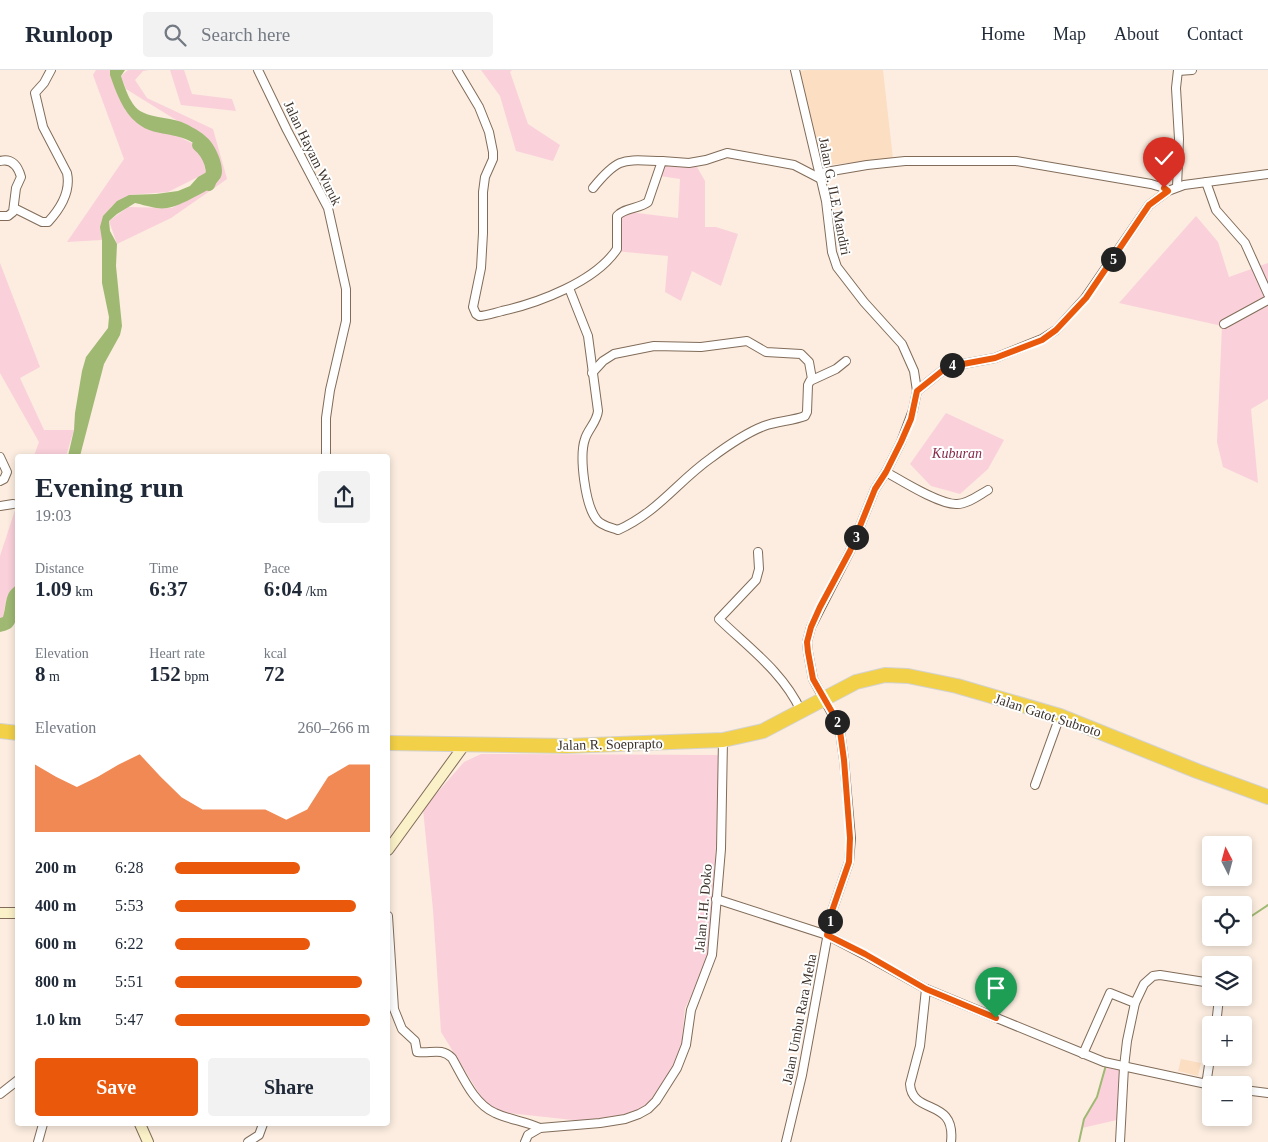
<!DOCTYPE html>
<html lang="en">
<head>
<meta charset="utf-8">
<style>
  body { margin:0; font-family:"Times New Roman",serif; background:#f2f2f3; color:#1f2937; height:100vh; display:flex; flex-direction:column; font-size:19px; white-space:nowrap }
  * { box-sizing:border-box; margin:0 }
  p { font-size:16px; color:#747a83 }
  .icon { flex:none; width:28px; height:28px; fill:none; stroke:currentColor; stroke-width:2; stroke-linecap:round; stroke-linejoin:round }
  .map { position:relative; flex:1; overflow:hidden }
  .panel { position:absolute; left:15px; top:384px; width:375px; height:672px; display:flex; flex-direction:column; background:#fff; border-radius:5px; box-shadow:0 2px 8px #0003 }
  .panel>* { flex:none }
  .needle { width:32px; rotate:354deg }
  .fabs { position:absolute; left:1202px; top:766px; display:grid; gap:10px }
  .fabs a { display:grid; place-items:center; width:50px; height:50px; border-radius:5px; background:#fff; box-shadow:0 2px 8px #0003; font-size:25px }
  .pin { position:absolute; display:grid; place-items:center; width:42px; height:42px; color:#fff; margin:-51px -21px; border-radius:50% 50% 50% 0; rotate:-45deg; box-shadow:0 0 5px #0007 }
  .pin .icon { rotate:45deg }
  .km { position:absolute; width:25px; height:25px; margin:-12px; border-radius:50%; background:#222; color:#fff; font-size:14px; line-height:25px; text-align:center }
  .round { display:grid; place-items:center; flex:none; width:52px; height:52px; border-radius:5px; background:#f2f2f3 }
  .head { display:flex; align-items:center; justify-content:space-between; height:85px; padding:0 20px }
  h1 { font-size:28px; font-weight:700; line-height:38px }
  .figures { display:grid; grid-template-columns:repeat(3,1fr); gap:8px; height:85px; padding:5px 20px }
  .figures div { display:grid; align-content:center }
  .figures b { font-size:21px; font-weight:700 }
  .figures small { font-size:14px; font-weight:400 }
  .figures p { font-size:14px }
  .chart { height:140px; padding:10px 20px }
  .chart p { display:flex; justify-content:space-between }
  .chart svg { width:100%; height:90px; margin-top:5px; fill:#ea580c; opacity:.7 }
  .primary-button { display:flex; gap:10px; margin-top:auto; padding:10px 20px }
  .primary-button a { flex:1; height:58px; border-radius:5px; background:#ea580c; color:#fff; font-size:20px; font-weight:700; line-height:58px; text-align:center }
  .primary-button a+a { background:#f2f2f3; color:#1f2937 }
  ul { padding:0 20px; list-style:none; font-size:16px }
  li { display:grid; grid-template-columns:80px 60px 1fr; align-items:center; height:38px }
  li i { height:12px; border-radius:6px; background:#ea580c }
  header { display:flex; align-items:center; gap:30px; box-sizing:border-box; height:70px; padding:0 25px; background:#fff; border-bottom:1px solid #e0e1e3 }
  header strong { font-size:24px }
  nav { display:flex; gap:28px; margin-inline-start:auto; font-size:18px }
  .search { width:350px; height:45px; background:#f2f2f3; display:flex; align-items:center; gap:12px; box-sizing:border-box; padding:0 18px; border-radius:5px; color:#747a83; font-size:19px }
  .map>svg:first-child { display:block }
  .built { fill:#fcdec3 }
  .green { fill:#fad1da }
  .water { fill:#9fb973 }
  .lines { fill:none; stroke-linecap:round; stroke-linejoin:round }
  .stream { stroke:#9fb973; stroke-width:2 }
  .river { stroke:#9fb973; stroke-width:12 }
  .street-casing { stroke:#816c59; stroke-width:10 }
  .secondary-casing { stroke:#816c59; stroke-width:12 }
  .highway-casing { stroke:#d4d2d0; stroke-width:16 }
  .street { stroke:#fff; stroke-width:8 }
  .secondary { stroke:#fbf1c8; stroke-width:10 }
  .highway { stroke:#f2d048; stroke-width:14 }
  .route-casing { stroke:#fff; stroke-width:10 }
  .route { stroke:#ea580c; stroke-width:6 }
  .labels { text-anchor:middle; stroke-width:4; stroke-linejoin:round; paint-order:stroke }
  .street-label { font-size:14px; fill:#3b3129; stroke:#fff }
  .park-label { font-size:14px; font-style:italic; fill:#872a4a; stroke:#fff }
</style>
</head>
<body>
<header>
<strong>Runloop</strong>
<div class="search"><svg class="icon" aria-label="search" viewBox="0 0 24 24"><circle cx="10" cy="10" r="6"/><path d="M15 15l6 6"/></svg>Search here</div>
<nav><a>Home</a><a>Map</a><a>About</a><a>Contact</a></nav>
</header>
<div class="map">
<svg width="1268" height="1072" viewBox="0 0 1268 1072">
  <rect width="100%" height="100%" fill="#fcede0"/>
  <g class="built">
    <polygon points="807,0 883,0 893,89 827,95 816,103 807,70 794,2"/>
    <polygon points="1181,989 1201,993 1198,1006 1178,1001"/>
  </g>
  <g class="green">
    <polygon points="96,0 114,0 126,41 200,77 206,103 168,122 129,125 111,137 102,170 67,172 124,89 93,5"/>
    <polygon points="128,0 149,0 143,1 135,10 147,28 213,59 227,109 171,148 117,174 109,151 128,137 172,138 220,110 210,71 126,19 121,6"/>
    <polygon points="170,0 184,0 192,24 232,29 236,41 181,35"/>
    <polygon points="481,0 512,0 510,2 528,54 560,75 553,91 516,81 500,26"/>
    <polygon points="694,92 705,111 705,157 716,157 738,164 721,216 692,201 681,231 665,222 668,186 615,181 621,141 678,148 680,109 660,106 665,95 688,95"/>
    <polygon points="1196,146 1218,172 1229,207 1268,193 1268,329 1251,339 1258,413 1223,397 1217,372 1222,256 1119,233"/>
    <polygon points="0,193 40,297 20,308 44,360 74,360 66,386 34,386 39,372 0,303"/>
    <polygon points="946,343 1004,370 988,399 960,424 931,416 910,394"/>
    <polygon points="17,434 17,515 6,530 3,548 0,548 0,486"/>
    <polygon points="481,684 719,685 716,775 711,863 707,896 685,938 682,969 682,983 666,1011 643,1039 632,1043 582,1051 499,1042 485,1033 441,962 433,840 423,739 464,692"/>
    <polygon points="1106,993 1123,997 1117,1050 1082,1058 1084,1049 1098,1027"/>
  </g>
  <g class="water">
    <path d="M110,0h15l-4,6c4,11 9,30 21,36 13,7 31,5 44,12 8,4 19,10 25,18 6,8 16,29 8,38 -8,10 -21,15 -32,21 -24,11 -27,8 -52,2l-18,11 -8,7 1,10 7,13 -1,22 6,60 -2,9 -16,29 -24,92h-12l6,-26 1,-17 7,-42 4,-14 22,-29 1,-11 -7,-34v-43l-2,-13 3,-11 14,-15 12,-6 27,-1 22,-3 12,-5 8,-9 14,-8c0,-5 -3,-9 -6,-14 -19,-27 -49,-15 -69,-32 -14,-11 -21,-31 -27,-48z"/>
    <path d="M17,515c1,11 4,35 -6,43 -3,2 -7,3 -11,4v-14l3,-1c4,-13 1,-24 14,-32z"/>
  </g>
  <g class="lines">
    <g class="stream">
      <polyline points="1244,851 1268,835"/>
      <polyline points="1216,869 1219,868"/>
      <polyline points="1079,1072 1084,1049 1097,1027 1106,995"/>
    </g>
    <path class="river" d="M198,75c11,9 18,27 11,40"/>
    <defs>
      <g id="street">
        <polyline points="258,0 287,60 328,138 346,219 346,251 330,320 326,348 326,386"/>
        <path d="M457,0l22,37 10,25 4,20v7l-8,18 -2,15v41l-2,35 -8,39 3,7 3,2c7,0 15,-3 23,-5 36,-8 93,-29 115,-62v-33c8,-9 22,-7 31,-14l14,-41 27,2 17,-3 21,-7 67,12 27,14"/>
        <polyline points="795,0 826,131 832,182 837,197 864,232 902,274 914,301 917,321"/>
        <polyline points="1178,1 1192,0"/>
        <path d="M0,91c12,-3 18,5 21,16l-5,11 -3,24 -5,4h-8"/>
        <polyline points="820,103 867,95 905,91 1016,91 1151,114 1161,117 1168,121"/>
        <polyline points="1206,112 1216,140 1245,173 1268,224"/>
        <polyline points="1177,117 1179,69 1176,18 1178,0"/>
        <path d="M593,118c26,-32 30,-28 69,-27"/>
        <path d="M14,138l28,14h6c13,-14 23,-30 19,-49l-24,-46 -8,-34 9,-10 7,-13"/>
        <path d="M569,218l19,48 10,75c-1,11 -10,18 -13,28 -6,17 0,67 12,81 5,6 13,7 21,10 40,-18 59,-48 93,-72 16,-12 35,-25 53,-32 13,-5 28,-5 41,-10l2,-4 1,-27 2,-4 26,-12 10,-8"/>
        <polyline points="1224,254 1268,230"/>
        <polyline points="592,303 603,291 614,284 654,276 701,277 747,271 766,282 801,284 809,292 812,309"/>
        <polyline points="0,387 7,402 4,409 0,411"/>
        <path d="M886,402c16,9 54,33 71,32 11,0 22,-9 31,-14"/>
        <polyline points="0,436 13,434"/>
        <path d="M758,482l1,17 -3,11 -37,39c30,29 64,53 82,92"/>
        <polyline points="1035,715 1060,646"/>
        <polyline points="716,829 827,865 865,885 926,919 1104,992 1211,1015"/>
        <path d="M388,846l6,93 8,20 13,12 2,11c14,2 24,-5 35,6 11,19 22,46 43,55 15,7 30,8 45,15"/>
        <path d="M926,919l-6,57 -10,38c2,32 46,13 41,58"/>
        <polyline points="1216,955 1219,928"/>
        <polyline points="1083,984 1110,923 1135,933"/>
        <polyline points="1206,1015 1211,982"/>
        <polyline points="1244,1020 1268,1023"/>
        <polyline points="0,1024 18,1010"/>
        <polyline points="38,1072 43,1054"/>
        <polyline points="248,1072 259,1065 263,1054"/>
        <polyline points="525,1072 528,1065 540,1058 600,1053 625,1049 639,1044 648,1039 656,1031 677,998 686,975 691,940 712,885 721,779 723,670"/>
        <polyline points="786,1072 802,1005 832,841 849,792 851,768 844,690 840,661 835,649 813,609 808,582 807,572 811,557 850,481 875,419 886,402 901,372 913,340 917,321 947,297 995,288 1042,269 1056,260 1085,228 1149,135 1168,121 1184,115 1268,104"/>
        <polyline points="1120,1072 1124,997 1127,971 1135,933 1144,914 1153,906 1160,905 1211,913"/>
      </g>
      <g id="secondary">
        <polyline points="388,780 465,674"/>
        <polyline points="0,843 18,843"/>
        <polyline points="140,1054 148,1072"/>
      </g>
      <g id="highway">
        <polyline points="0,661 18,663"/>
        <polyline points="388,673 566,676 723,670 763,661 856,612 885,605 908,606 957,616 1060,646 1197,701 1268,727"/>
      </g>
    </defs>
    <use href="#street" class="street-casing"/>
    <use href="#secondary" class="secondary-casing"/>
    <use href="#highway" class="highway-casing"/>
    <use href="#street" class="street"/>
    <use href="#secondary" class="secondary"/>
    <use href="#highway" class="highway"/>
  </g>
  <g class="lines">
    <defs>
      <polyline id="route" points="996,948 926,919 865,884 827,865 832,841 849,792 850,768 844,690 840,661 836,649 813,609 808,582 807,572 811,557 820,537 850,481 875,419 886,402 901,372 911,349 917,321 947,297 995,288 1042,270 1056,260 1086,228 1149,135 1168,121 1164,118"/>
    </defs>
    <use href="#route" class="route-casing"/>
    <use href="#route" class="route"/>
  </g>
  <g class="labels">
    <g class="street-label">
      <text transform="translate(313 83) rotate(64)" y="5">Jalan Hayam Wuruk</text>
      <text transform="translate(835 126) rotate(79)" y="5">Jalan G. ILE Mandiri</text>
      <text transform="translate(1048 645) rotate(18)" y="5">Jalan Gatot Subroto</text>
      <text transform="translate(610 674) rotate(-1)" y="5">Jalan R. Soeprapto</text>
      <text transform="translate(703 838) rotate(-85)" y="5">Jalan I.H. Doko</text>
      <text transform="translate(799 949) rotate(-79)" y="5">Jalan Umbu Rara Meha</text>
    </g>
    <g class="park-label">
      <text x="957" y="388">Kuburan</text>
    </g>
  </g>
</svg>
<div class="fabs">
<a><svg class="needle" viewBox="-14 -14 28 28"><path d="M0-13l5 13h-10z" fill="#e53935"/><path d="M0 13l5-13h-10z" fill="#747a83"/></svg></a>
<a><svg class="icon" aria-label="locate" viewBox="0 0 24 24"><circle cx="12" cy="12" r="6"/><path d="M12 2v4M12 18v4M2 12h4M18 12h4"/></svg></a>
<a><svg class="icon" aria-label="layers" viewBox="0 0 24 24"><path d="M12 4l9 5-9 5-9-5zM3 14l9 5 9-5"/></svg></a>
<a>+</a>
<a>−</a>
</div>
<div class="pin" style="left:996px;top:948px;background:#1e9e55"><svg class="icon" aria-label="arrive" viewBox="0 0 24 24"><path d="M6 21V4h12l-3 4 3 4H6"/></svg></div>
<div class="pin" style="left:1164px;top:118px;background:#d93025"><svg class="icon" aria-label="check" viewBox="0 0 24 24"><path d="M5 12l5 5 9-10"/></svg></div>
<b class="km" style="left:830px;top:851px">1</b>
<b class="km" style="left:837px;top:652px">2</b>
<b class="km" style="left:856px;top:467px">3</b>
<b class="km" style="left:952px;top:295px">4</b>
<b class="km" style="left:1113px;top:189px">5</b>
<section class="panel">
<div class="head"><div><h1>Evening run</h1><p>19:03</p></div><a class="round"><svg class="icon" aria-label="share" viewBox="0 0 24 24"><path d="M12 15V3M7 8l5-5 5 5M5 13v7h14v-7"/></svg></a></div>
<div class="figures">
<div><p>Distance</p><b>1.09<small> km</small></b></div>
<div><p>Time</p><b>6:37</b></div>
<div><p>Pace</p><b>6:04<small> /km</small></b></div>
</div>
<div class="figures">
<div><p>Elevation</p><b>8<small> m</small></b></div>
<div><p>Heart rate</p><b>152<small> bpm</small></b></div>
<div><p>kcal</p><b>72</b></div>
</div>
<div class="chart"><p><span>Elevation</span>260–266 m</p>
<svg viewBox="0 0 160 44" preserveAspectRatio="none"><path d="M0 44V11L10 17L20 22L30 17L40 11L50 6L60 17L70 27L80 33L90 33L100 33L110 33L120 38L130 33L140 17L150 11L160 11V44z"/></svg>
</div>
<ul>
<li><b>200 m</b>6:28<i style="width:64%"></i></li>
<li><b>400 m</b>5:53<i style="width:93%"></i></li>
<li><b>600 m</b>6:22<i style="width:69%"></i></li>
<li><b>800 m</b>5:51<i style="width:96%"></i></li>
<li><b>1.0 km</b>5:47<i style="width:100%"></i></li>
</ul>
<div class="primary-button"><a>Save</a><a>Share</a></div>
</section>
</div>
</body>
</html>
